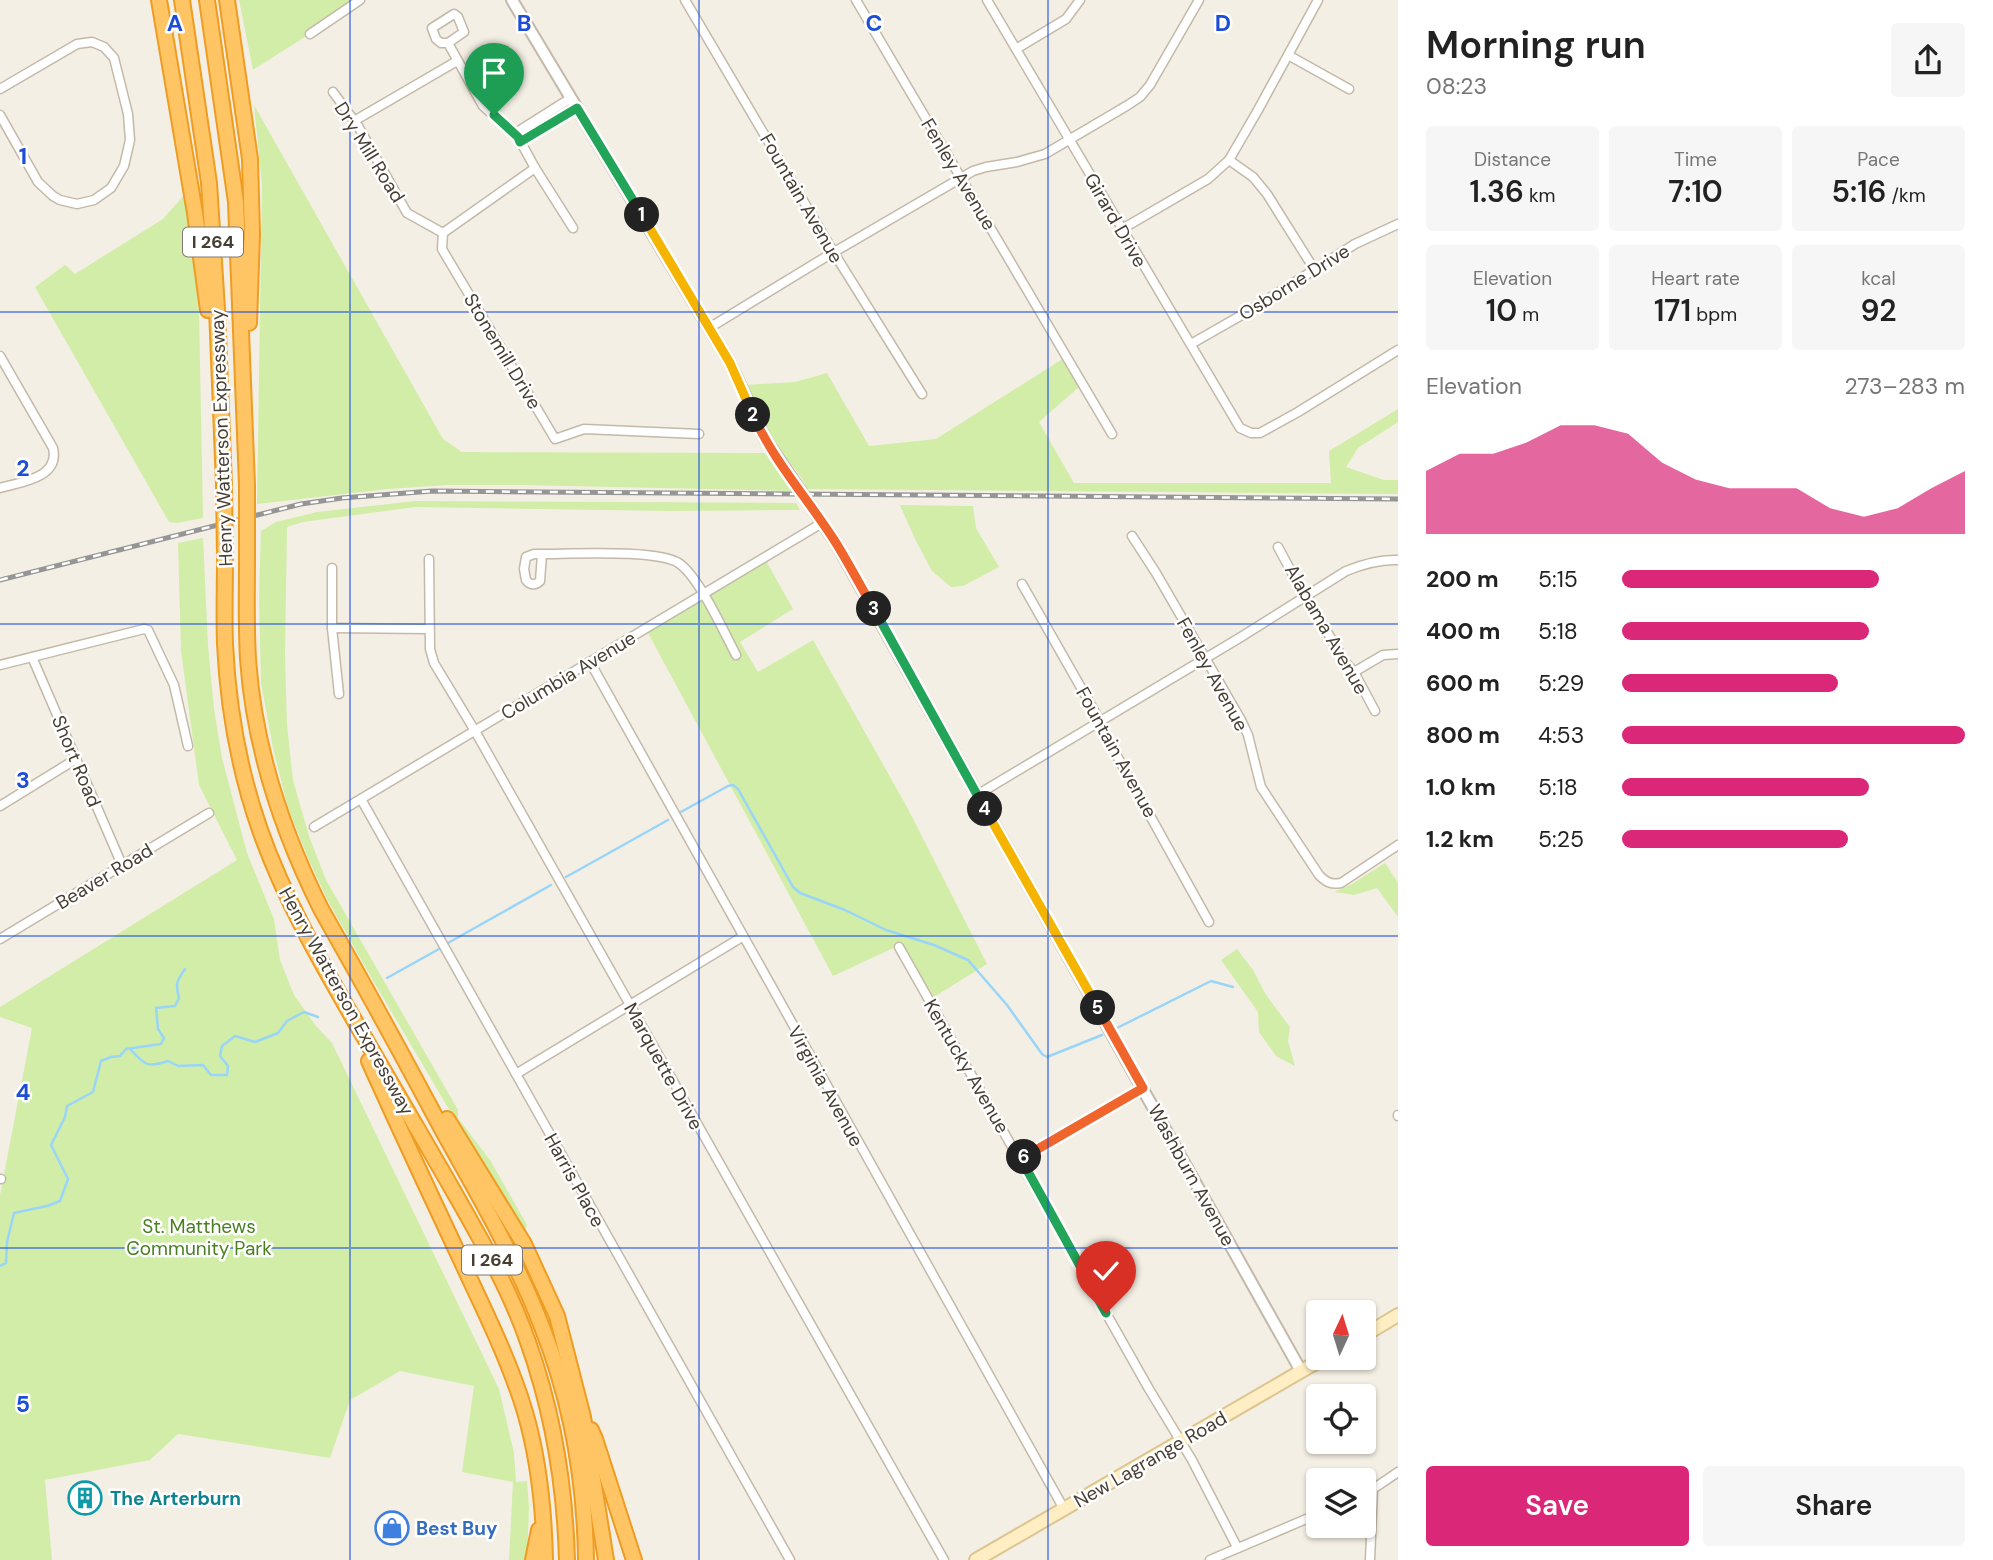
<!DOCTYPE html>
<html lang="en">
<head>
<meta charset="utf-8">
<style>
  body { margin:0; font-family:"DM Sans",sans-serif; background:#f6f6f6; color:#222; height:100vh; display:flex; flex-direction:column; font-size:26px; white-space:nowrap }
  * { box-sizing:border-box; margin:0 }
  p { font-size:23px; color:#767676 }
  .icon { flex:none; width:38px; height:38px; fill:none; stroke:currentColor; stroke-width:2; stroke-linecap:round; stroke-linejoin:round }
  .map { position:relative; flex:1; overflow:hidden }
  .details { display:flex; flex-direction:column; background:#fff; width:595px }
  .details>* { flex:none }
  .needle { width:46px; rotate:4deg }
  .tools { position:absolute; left:1306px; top:1300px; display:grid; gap:14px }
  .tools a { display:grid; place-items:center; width:70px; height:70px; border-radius:7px; background:#fff; box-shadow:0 2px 5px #0004; font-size:35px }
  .pin { position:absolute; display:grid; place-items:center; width:60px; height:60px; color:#fff; margin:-72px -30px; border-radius:50% 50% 50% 0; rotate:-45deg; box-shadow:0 0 7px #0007 }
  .pin .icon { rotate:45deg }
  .km { position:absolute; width:35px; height:35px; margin:-18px; border-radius:50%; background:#222; color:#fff; font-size:19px; line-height:35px; text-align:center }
  .round { display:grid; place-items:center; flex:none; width:74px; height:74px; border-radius:7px; background:#f6f6f6 }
  .overview { display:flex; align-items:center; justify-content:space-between; height:119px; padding:0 28px }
  h1 { font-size:38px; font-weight:600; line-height:52px }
  .figures { display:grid; grid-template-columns:repeat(3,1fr); gap:10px; height:119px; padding:7px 28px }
  .figures div { display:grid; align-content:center; border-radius:7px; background:#f6f6f6; text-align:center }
  .figures b { font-size:30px; font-weight:600 }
  .figures small { font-size:19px; font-weight:400 }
  .figures p { font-size:19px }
  .chart { height:196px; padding:14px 28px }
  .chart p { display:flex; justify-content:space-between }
  .chart svg { width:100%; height:126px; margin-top:7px; fill:#db2777; opacity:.7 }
  .cta { display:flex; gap:14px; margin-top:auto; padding:14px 28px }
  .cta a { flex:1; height:80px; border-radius:7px; background:#db2777; color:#fff; font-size:28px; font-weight:600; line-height:80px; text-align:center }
  .cta a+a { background:#f6f6f6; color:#222 }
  ul { padding:0 28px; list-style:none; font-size:23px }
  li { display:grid; grid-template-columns:112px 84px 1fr; align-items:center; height:52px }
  li i { height:18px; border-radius:9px; background:#db2777 }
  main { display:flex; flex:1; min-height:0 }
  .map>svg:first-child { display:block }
  .green { fill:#d1eda8 }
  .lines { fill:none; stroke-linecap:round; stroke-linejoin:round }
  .stream { stroke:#99d5f8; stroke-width:2.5 }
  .minor-casing { stroke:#c4b9a9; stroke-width:11 }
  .tertiary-casing { stroke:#c4b9a9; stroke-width:14 }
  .secondary-casing { stroke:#dcc590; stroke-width:16 }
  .motorway-casing { stroke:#ef9c23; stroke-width:18 }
  .minor { stroke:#fff; stroke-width:8 }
  .tertiary { stroke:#fff; stroke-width:10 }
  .secondary { stroke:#ffeec3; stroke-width:12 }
  .motorway { stroke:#ffc564; stroke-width:14 }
  .rail-casing { stroke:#959595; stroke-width:5 }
  .rail { stroke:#fff; stroke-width:2.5; stroke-dasharray:8; stroke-linecap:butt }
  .motorway-bridge-casing { stroke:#ef9c23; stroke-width:18; stroke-linecap:butt }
  .motorway-bridge { stroke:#ffc564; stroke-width:14 }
  .split-1-casing { stroke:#fff; stroke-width:14 }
  .split-2-casing { stroke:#fff; stroke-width:14 }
  .split-3-casing { stroke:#fff; stroke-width:14 }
  .split-4-casing { stroke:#fff; stroke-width:14 }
  .split-5-casing { stroke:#fff; stroke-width:14 }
  .split-6-casing { stroke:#fff; stroke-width:14 }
  .split-7-casing { stroke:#fff; stroke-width:14 }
  .split-1 { stroke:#22a559; stroke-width:9 }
  .split-2 { stroke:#f5b400; stroke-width:9 }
  .split-3 { stroke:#f0652b; stroke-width:9 }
  .split-4 { stroke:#22a559; stroke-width:9 }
  .split-5 { stroke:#f5b400; stroke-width:9 }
  .split-6 { stroke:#f0652b; stroke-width:9 }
  .split-7 { stroke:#22a559; stroke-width:9 }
  .grid { fill:none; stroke:#1d4ed8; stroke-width:2; stroke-opacity:0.55 }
  .labels { text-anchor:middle; stroke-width:5; stroke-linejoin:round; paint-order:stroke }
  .shield { fill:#fff; stroke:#7e7870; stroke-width:2 }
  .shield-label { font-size:18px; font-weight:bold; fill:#473e33 }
  .street-label { font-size:19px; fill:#473e33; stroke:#fff }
  .park-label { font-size:19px; fill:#487f20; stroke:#fff }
  .culture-label { font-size:19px; font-weight:bold; fill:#0d838f; stroke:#fff; text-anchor:start }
  .shop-label { font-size:19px; font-weight:bold; fill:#366cbe; stroke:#fff; text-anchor:start }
  .grid-label { font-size:23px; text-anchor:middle; font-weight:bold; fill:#1d4ed8; stroke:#fff; stroke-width:5; stroke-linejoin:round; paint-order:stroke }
</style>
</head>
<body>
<main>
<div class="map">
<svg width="1398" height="1560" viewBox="0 0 1398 1560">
  <rect width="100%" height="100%" fill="#f4efe4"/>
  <g class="green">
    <polygon points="239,0 363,0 253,70"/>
    <polygon points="254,105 443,439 462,452 768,453 793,491 521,485 448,485 388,489 257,504 262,184"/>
    <polygon points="185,194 199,312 203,518 177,523 169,522 35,287 65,265 75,274 163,219"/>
    <path d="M1064,358l15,29 -40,35 35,61h257l-2,-32 69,-42v13l-40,26 -12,19 38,13h14v14l-591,-5c-6,-16 -19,-26 -28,-40 -14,-20 -25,-42 -34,-64l50,-3 32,-9 42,73 67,-7z"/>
    <polygon points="415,501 796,503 800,510 669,511 415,507 303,522 287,527 285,655 287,725 293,780 309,836 326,880 458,1110 458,1118 490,1160 527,1225 525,1232 450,1111 371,977 328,901 308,858 288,808 273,748 261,683 259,597 261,531 276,522 317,512"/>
    <polygon points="900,505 973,506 976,528 999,567 963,586 951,587 932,571 915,539"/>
    <polygon points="203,538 208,646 214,709 222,758 247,853 274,919 280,960 294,995 316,1026 332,1043 499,1389 514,1453 516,1482 527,1481 529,1508 527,1560 509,1560 513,1482 462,1472 474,1386 400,1371 350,1400 330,1458 178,1434 150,1460 45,1480 52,1560 0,1560 0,1195 32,1028 0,1017 0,1007 237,860 199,785 181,651 178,543"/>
    <polygon points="766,561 793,609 740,642 758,672 813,640 907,807 987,964 934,997 902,944 833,976 648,633"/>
    <polygon points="1385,863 1398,883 1398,917 1377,888 1354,895 1334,892 1352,884"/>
    <polygon points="1237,949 1253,970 1266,995 1290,1027 1288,1041 1295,1066 1276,1056 1259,1032 1258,1012 1221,960"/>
  </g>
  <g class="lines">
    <g class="stream">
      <polyline points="679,813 728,786 733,785 738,789 793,887 800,893 845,910 886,930 934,945 968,960 1007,1005 1042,1054 1047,1057 1102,1035"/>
      <polyline points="566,877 668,820"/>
      <polyline points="448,943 551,885"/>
      <polyline points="387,978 439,949"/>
      <polyline points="1115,1029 1211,981 1233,987"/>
      <path d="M131,1050c14,15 16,18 37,11l10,5 25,-1 8,10h16l1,-9 -8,-10 2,-10 13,-10 20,6 23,-9 9,-12 17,-9 14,5"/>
      <path d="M0,1266l6,-3 1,-21 7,-29 33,-7 13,-5 8,-22 -17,-34 14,-28 2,-11 26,-14 8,-31 10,-4 9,-1 6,-7 35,-5 3,-6 -6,-9 -2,-21 19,-2 4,-8c-4,-15 -2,-17 6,-29"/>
    </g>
    <defs>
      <g id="minor">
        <polyline points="685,0 834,253 922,394"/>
        <polyline points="856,0 1112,434"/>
        <polyline points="987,0 1240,428 1251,433 1260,433 1298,412 1398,350"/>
        <polyline points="310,34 360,0"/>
        <polyline points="448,43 464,32 458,17 454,14 432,28 436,39 441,43 448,43 483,106 518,137 535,168 573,228"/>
        <polyline points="1016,49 1066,19 1080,0"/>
        <polyline points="1288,55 1349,89"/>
        <polyline points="0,89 77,44 92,42 104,47 114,58 128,114 130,140 124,166 111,188 94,200 77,204 60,200 53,196 38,182 0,115"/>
        <polyline points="333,92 358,126 407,213 443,233"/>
        <polyline points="354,121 457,61"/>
        <polyline points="514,134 571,98"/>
        <polyline points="520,142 577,108"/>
        <polyline points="1229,160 1253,177 1267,194 1314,269"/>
        <polyline points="1122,229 1208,179 1229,160 1258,110 1318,0"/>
        <polyline points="443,233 442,249 555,439 584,429 699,434"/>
        <polyline points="443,233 535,168"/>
        <polyline points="709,328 824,258 973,171 986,167 1017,162 1045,154 1128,105 1140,97 1150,85 1199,0"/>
        <polyline points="1191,344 1254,308 1355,244 1398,224"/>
        <path d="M0,356l53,92c7,30 -32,34 -53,40"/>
        <path d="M1132,536l24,37 85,147 7,15 13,52 58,88c7,7 12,10 22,8l57,-38"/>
        <polyline points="1278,547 1299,586 1346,663 1354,672 1375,711"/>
        <path d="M542,554l-2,27c-5,5 -10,4 -14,-1l-2,-11 2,-12 8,-3h8c29,0 118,-5 138,10 20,15 44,68 56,91"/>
        <polyline points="429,559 430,649 434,663 475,731 944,1560"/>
        <polyline points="332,568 332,628 339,694"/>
        <polyline points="1022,584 1096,714 1102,729 1209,922"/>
        <polyline points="332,628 429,629"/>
        <polyline points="32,657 122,865"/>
        <polyline points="590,662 1064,1509"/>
        <polyline points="0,665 144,629 148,630 174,685 188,746"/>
        <polyline points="1354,672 1383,655 1398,654"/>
        <path d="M977,795l264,-158 105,-66c17,-7 33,-12 52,-11"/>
        <polyline points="361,799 790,1560"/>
        <polyline points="0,806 76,759"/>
        <polyline points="314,827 822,523"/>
        <polyline points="0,939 209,813"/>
        <polyline points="899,947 1149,1389 1192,1460 1237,1547"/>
        <polyline points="516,1074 742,937"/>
        <polyline points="1398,1115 1398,1116"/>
        <polyline points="1021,1159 1143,1088"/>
        <polyline points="0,1179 1,1179"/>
        <polyline points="1363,1494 1373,1489 1398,1472"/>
        <polyline points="1210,1560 1318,1514"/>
        <polyline points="1370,1560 1373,1489"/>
      </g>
      <polyline id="tertiary" points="512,0 730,363 765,439 836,543 1301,1371"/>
      <g id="secondary">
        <polyline points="1363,1336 1398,1315"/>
        <polyline points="976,1560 1324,1358"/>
      </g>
      <g id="motorway">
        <polyline points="159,0 195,213 208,310"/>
        <polyline points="182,0 209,183 217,309 224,485"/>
        <polyline points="207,0 236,202 247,485"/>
        <polyline points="227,0 250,159 252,235 249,323"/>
        <path d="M225,557c0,29 -1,58 0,87 3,63 14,126 35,186 24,68 60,131 96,193 30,52 60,104 90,155 30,53 62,106 82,164 25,70 37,144 39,218"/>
        <path d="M247,557c0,34 -1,68 1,102 6,88 34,172 73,250 42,74 83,149 123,224 35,63 72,126 98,194 29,73 43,154 44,233"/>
        <path d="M369,1061c30,67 61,133 92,199 23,50 48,99 64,152 14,48 19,98 20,148"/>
        <polyline points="447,1119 524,1244 557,1316 583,1417 606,1560"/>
        <polyline points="591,1430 595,1439 634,1560"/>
        <polyline points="533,1560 539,1530"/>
      </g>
    </defs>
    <use href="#minor" class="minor-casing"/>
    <use href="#tertiary" class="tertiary-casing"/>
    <use href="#secondary" class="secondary-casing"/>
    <use href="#motorway" class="motorway-casing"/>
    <use href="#minor" class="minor"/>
    <use href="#tertiary" class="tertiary"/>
    <use href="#secondary" class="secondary"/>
    <use href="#motorway" class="motorway"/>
    <defs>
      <polyline id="rail" points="0,580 301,504 342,498 432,491 1398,499"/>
    </defs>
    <use href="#rail" class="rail-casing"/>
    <use href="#rail" class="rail"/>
    <defs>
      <g id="motorway-bridge">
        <polyline points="224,485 225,557"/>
        <polyline points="247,557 247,485"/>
      </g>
    </defs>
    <use href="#motorway-bridge" class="motorway-bridge-casing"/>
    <use href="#motorway-bridge" class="motorway-bridge"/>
  </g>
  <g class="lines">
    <defs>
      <polyline id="split-1" points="494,115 518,137 520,142 577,108 642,215"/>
      <polyline id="split-2" points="642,215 730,363 753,415"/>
      <path id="split-3" d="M753,415c21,47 56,85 83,128 13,21 25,44 38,66"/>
      <polyline id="split-4" points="874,609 985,809"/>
      <polyline id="split-5" points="985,809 1098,1008"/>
      <polyline id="split-6" points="1024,1157 1143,1088 1098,1008"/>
      <polyline id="split-7" points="1024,1157 1021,1159 1106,1313"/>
    </defs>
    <use href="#split-1" class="split-1-casing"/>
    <use href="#split-2" class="split-2-casing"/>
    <use href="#split-3" class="split-3-casing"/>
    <use href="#split-4" class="split-4-casing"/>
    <use href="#split-5" class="split-5-casing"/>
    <use href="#split-6" class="split-6-casing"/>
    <use href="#split-7" class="split-7-casing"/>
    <use href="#split-1" class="split-1"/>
    <use href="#split-2" class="split-2"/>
    <use href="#split-3" class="split-3"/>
    <use href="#split-4" class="split-4"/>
    <use href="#split-5" class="split-5"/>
    <use href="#split-6" class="split-6"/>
    <use href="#split-7" class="split-7"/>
  </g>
  <path class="grid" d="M350,0v1560M699,0v1560M1048,0v1560M0,312h1398M0,624h1398M0,936h1398M0,1248h1398"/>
  <defs>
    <symbol id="building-ring" viewBox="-11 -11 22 22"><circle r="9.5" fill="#fff" stroke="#0f9aa8" stroke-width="1.5"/><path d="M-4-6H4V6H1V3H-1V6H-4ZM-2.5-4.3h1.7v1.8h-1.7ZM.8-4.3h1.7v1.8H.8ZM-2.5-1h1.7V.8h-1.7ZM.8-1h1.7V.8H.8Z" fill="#0f9aa8"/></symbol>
    <symbol id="shop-ring" viewBox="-11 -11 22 22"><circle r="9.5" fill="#fff" stroke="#3f7fe0" stroke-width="1.5"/><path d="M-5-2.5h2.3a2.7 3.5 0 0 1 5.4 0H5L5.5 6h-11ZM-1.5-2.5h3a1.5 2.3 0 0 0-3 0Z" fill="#3f7fe0"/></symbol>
  </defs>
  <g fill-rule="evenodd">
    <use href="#building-ring" x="66" y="1479" width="38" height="38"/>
    <use href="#shop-ring" x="373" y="1509" width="38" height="38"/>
  </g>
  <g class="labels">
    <g class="shield">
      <rect x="183" y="227.5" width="60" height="29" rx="5"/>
      <rect x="462" y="1245.5" width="60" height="29" rx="5"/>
    </g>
    <g class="shield-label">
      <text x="213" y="248">I 264</text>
      <text x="492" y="1266">I 264</text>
    </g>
    <g class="street-label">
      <text transform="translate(370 152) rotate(58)" y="7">Dry Mill Road</text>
      <text transform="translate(959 174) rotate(59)" y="7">Fenley Avenue</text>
      <text transform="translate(802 198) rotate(60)" y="7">Fountain Avenue</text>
      <text transform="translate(1116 220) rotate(60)" y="7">Girard Drive</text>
      <text transform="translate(1294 282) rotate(-32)" y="7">Osborne Drive</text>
      <text transform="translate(503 351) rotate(59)" y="7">Stonemill Drive</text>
      <text transform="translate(221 438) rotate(-92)" y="7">Henry Watterson Expressway</text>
      <text transform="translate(1327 629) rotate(60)" y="7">Alabama Avenue</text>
      <text transform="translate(1213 674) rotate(61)" y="7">Fenley Avenue</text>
      <text transform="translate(568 675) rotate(-31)" y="7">Columbia Avenue</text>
      <text transform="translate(1117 752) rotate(61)" y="7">Fountain Avenue</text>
      <text transform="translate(77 761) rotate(67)" y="7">Short Road</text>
      <text transform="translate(104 876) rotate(-31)" y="7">Beaver Road</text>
      <text transform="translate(347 1001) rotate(61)" y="7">Henry Watterson Expressway</text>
      <text transform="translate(664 1066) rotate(61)" y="7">Marquette Drive</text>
      <text transform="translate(967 1066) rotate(60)" y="7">Kentucky Avenue</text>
      <text transform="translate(826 1086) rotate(61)" y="7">Virginia Avenue</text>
      <text transform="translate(1192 1175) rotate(61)" y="7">Washburn Avenue</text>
      <text transform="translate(575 1180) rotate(61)" y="7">Harris Place</text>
      <text transform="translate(1150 1459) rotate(-30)" y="7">New Lagrange Road</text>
    </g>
    <g class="park-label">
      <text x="199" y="1233">St. Matthews<tspan x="199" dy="22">Community Park</tspan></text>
    </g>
    <g class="culture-label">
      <text x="110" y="1505">The Arterburn</text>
    </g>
    <g class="shop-label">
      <text x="416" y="1535">Best Buy</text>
    </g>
  </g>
  <g class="grid-label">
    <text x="175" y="31">A</text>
    <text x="524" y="31">B</text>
    <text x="874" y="31">C</text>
    <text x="1223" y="31">D</text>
    <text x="23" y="164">1</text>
    <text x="23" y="476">2</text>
    <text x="23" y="788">3</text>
    <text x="23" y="1100">4</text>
    <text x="23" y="1412">5</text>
  </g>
</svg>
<div class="tools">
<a><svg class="needle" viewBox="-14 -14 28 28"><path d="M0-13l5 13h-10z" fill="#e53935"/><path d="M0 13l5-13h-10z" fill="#767676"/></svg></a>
<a><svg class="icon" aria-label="locate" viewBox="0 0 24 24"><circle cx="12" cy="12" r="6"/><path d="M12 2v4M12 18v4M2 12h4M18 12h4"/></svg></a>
<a><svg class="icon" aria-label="layers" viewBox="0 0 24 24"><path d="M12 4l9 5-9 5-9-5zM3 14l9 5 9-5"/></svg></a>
</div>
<div class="pin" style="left:494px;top:115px;background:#1e9e55"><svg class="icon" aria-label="arrive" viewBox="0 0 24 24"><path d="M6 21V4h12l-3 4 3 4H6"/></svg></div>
<div class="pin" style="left:1106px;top:1313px;background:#d93025"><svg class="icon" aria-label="check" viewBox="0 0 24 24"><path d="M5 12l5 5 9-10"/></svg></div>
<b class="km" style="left:642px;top:215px">1</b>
<b class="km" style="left:753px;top:415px">2</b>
<b class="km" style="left:874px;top:609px">3</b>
<b class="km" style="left:985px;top:809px">4</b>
<b class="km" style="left:1098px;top:1008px">5</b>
<b class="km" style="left:1024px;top:1157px">6</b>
</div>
<section class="details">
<div class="overview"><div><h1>Morning run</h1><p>08:23</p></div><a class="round"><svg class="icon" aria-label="share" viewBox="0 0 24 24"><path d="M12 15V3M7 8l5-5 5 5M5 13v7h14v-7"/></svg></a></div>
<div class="figures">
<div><p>Distance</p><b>1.36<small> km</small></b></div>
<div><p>Time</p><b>7:10</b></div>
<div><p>Pace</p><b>5:16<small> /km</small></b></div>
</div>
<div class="figures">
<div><p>Elevation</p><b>10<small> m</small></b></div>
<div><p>Heart rate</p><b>171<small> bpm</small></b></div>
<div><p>kcal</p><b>92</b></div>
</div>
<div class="chart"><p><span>Elevation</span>273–283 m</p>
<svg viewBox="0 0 160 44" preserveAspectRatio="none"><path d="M0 44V22L10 16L20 16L30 12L40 6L50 6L60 9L70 19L80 25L90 28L100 28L110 28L120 35L130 38L140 35L150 28L160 22V44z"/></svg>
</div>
<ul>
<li><b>200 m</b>5:15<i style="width:75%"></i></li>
<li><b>400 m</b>5:18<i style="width:72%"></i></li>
<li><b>600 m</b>5:29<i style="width:63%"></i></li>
<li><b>800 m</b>4:53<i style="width:100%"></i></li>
<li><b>1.0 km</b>5:18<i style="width:72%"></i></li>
<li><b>1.2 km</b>5:25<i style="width:66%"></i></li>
</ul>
<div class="cta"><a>Save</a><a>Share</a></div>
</section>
</main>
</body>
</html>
